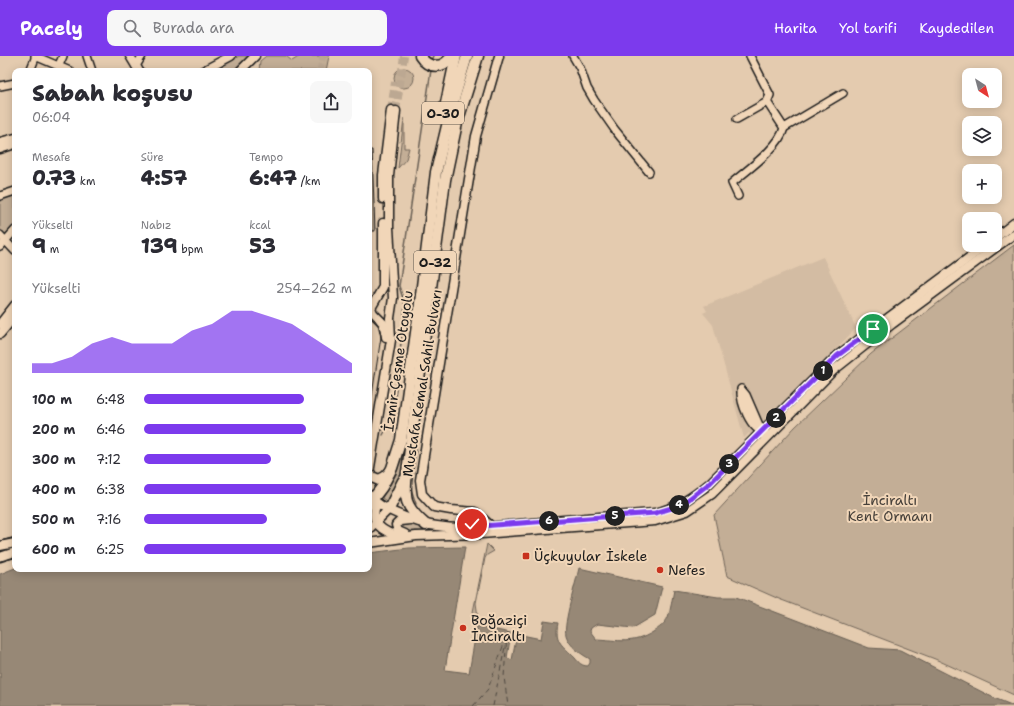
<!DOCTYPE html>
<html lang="tr">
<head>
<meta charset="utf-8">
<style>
  body { margin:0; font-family:"Shantell Sans",sans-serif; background:#f7f7f7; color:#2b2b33; height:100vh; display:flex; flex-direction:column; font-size:15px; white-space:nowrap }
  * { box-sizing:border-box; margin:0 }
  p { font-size:13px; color:#7c7c81 }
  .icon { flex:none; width:22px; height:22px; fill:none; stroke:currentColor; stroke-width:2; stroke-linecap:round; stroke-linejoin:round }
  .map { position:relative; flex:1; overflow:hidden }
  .details { position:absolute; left:12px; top:12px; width:360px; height:504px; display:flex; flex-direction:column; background:#fff; border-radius:8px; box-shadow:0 2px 10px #0003 }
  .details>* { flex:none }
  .needle { width:26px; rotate:144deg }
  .controls { position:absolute; left:962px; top:12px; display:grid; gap:8px }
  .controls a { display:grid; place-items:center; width:40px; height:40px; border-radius:8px; background:#fff; box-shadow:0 2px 10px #0003; font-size:20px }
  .pin { position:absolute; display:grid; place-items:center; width:34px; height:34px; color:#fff; margin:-17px; border:2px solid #fff; border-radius:50%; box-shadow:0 1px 4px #0007 }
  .km { position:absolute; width:20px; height:20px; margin:-10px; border-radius:50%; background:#222; color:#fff; font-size:11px; line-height:20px; text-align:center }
  .round { display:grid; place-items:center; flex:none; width:42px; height:42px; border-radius:8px; background:#f7f7f7 }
  .headline { display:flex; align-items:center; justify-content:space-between; height:68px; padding:0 20px }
  h1 { font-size:22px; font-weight:800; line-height:30px }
  .metrics { display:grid; grid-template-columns:repeat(3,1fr); gap:6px; height:68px; padding:4px 20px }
  .metrics div { display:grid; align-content:center }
  .metrics b { font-size:20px; font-weight:800 }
  .metrics small { font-size:11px; font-weight:400 }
  .metrics p { font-size:11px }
  .chart { height:112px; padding:8px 20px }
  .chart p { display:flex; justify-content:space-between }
  .chart svg { width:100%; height:72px; margin-top:4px; fill:#7c3aed; opacity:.7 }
  ul { padding:0 20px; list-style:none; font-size:13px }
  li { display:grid; grid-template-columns:64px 48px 1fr; align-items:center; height:30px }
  li i { height:10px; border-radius:5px; background:#7c3aed }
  header { display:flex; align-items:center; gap:24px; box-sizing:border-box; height:56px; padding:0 20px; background:#7c3aed; color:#fff }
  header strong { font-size:19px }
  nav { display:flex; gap:22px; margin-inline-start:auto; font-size:14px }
  .search { width:280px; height:36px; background:#f7f7f7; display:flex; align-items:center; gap:10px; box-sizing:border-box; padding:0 14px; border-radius:8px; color:#7c7c81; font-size:15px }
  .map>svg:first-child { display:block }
  .built { fill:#d3bca3 }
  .green { fill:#c3ae96; stroke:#706559 }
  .water { fill:#978876; stroke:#665d52 }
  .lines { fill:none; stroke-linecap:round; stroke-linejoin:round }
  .stream { stroke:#665d52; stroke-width:1.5 }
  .ferry { stroke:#4d4740; stroke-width:1; stroke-dasharray:5 4; stroke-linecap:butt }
  .building { fill:#ac9a86; stroke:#1c1c1c }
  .minor-tunnel { stroke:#bca892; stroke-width:7; stroke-dasharray:7 3.5; stroke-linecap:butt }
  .major-tunnel { stroke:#bca892; stroke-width:8; stroke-dasharray:8 4; stroke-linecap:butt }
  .minor-casing { stroke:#1c1c1c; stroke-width:10 }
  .major-casing { stroke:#1c1c1c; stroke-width:11 }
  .highway-casing { stroke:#1c1c1c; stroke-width:13 }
  .minor { stroke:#f1d6b8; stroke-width:7 }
  .major { stroke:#f1d6b8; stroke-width:8 }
  .highway { stroke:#f1d6b8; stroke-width:10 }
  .tram { stroke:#1c1c1c; stroke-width:1 }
  .route-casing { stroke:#fff; stroke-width:8 }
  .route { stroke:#7c3aed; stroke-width:5 }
  .poi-dot { fill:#c8321e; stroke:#f1d6b8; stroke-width:1.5 }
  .labels { text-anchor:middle; stroke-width:4; stroke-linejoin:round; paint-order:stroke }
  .shield { fill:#f1d6b8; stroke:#5c544b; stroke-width:1 }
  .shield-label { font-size:13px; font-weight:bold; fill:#1c1c1c }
  .street-label { font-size:14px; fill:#1c1c1c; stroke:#f1d6b8 }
  .park-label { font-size:14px; fill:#46403a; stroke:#f1d6b8 }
  .poi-label { font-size:14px; fill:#1c1c1c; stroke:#f1d6b8; text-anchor:start }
</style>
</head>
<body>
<header>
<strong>Pacely</strong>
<div class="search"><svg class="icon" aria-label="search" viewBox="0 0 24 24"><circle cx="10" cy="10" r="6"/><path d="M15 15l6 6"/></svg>Burada ara</div>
<nav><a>Harita</a><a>Yol tarifi</a><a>Kaydedilen</a></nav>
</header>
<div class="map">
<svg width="1014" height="650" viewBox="0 0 1014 650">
  <rect width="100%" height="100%" fill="#e4cbaf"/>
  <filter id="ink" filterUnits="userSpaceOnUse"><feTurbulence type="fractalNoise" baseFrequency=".025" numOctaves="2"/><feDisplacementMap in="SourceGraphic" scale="8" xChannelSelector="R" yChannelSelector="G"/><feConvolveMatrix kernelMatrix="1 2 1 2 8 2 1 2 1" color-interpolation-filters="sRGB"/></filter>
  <g filter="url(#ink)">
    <polygon class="built" points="823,201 856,272 753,381 749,377 744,382 713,269 703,257 707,255 704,250"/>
    <g class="green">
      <polygon points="239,0 250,0 234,15 211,15"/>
      <polygon points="266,0 286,0 292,5 300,0 329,0 326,15 259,15 260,5"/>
      <circle cx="404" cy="22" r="10"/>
      <polygon points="404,62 404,92 409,92 406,103 398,112"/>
      <polygon points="15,135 15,174 5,186 0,179 0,140"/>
      <polygon points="1014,189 1014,639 935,603 779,543 727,520 714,459 795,371 871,298"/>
      <path d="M411,361c-1,31 -9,59 -22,86l-7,-5 14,-23z"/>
      <polygon points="401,465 422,472 543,471 425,476 400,474 398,467"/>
      <polygon points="487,488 494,495 487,499 485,502 476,547 478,561 473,556"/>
    </g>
    <path class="water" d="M465,491l-20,123 24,3 8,-47 34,7 -4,25 5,2 5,-26 24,5 3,-18 14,2c-4,20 5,22 17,35 4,5 7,8 13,8l2,-3v-4c-9,-5 -21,-13 -24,-24 -3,-12 10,-52 13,-67l83,19 -7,28 -22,13 -36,-4 -6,4 -1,3 6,8c22,1 37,6 57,-7 6,-4 12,-8 15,-15 3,-8 4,-18 6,-27l44,7h18l133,51 31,2 94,48 20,8h-1014v-132l15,-6 354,1v-16l40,-5z"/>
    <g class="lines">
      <g class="stream">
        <polyline points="432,2 433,0"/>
        <polyline points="383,379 392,362 394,351 405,249 399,230 431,14"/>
        <polyline points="411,433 416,448"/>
      </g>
      <g class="ferry">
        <polyline points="507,579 504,621 508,650"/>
        <polyline points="473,650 488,633 508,576"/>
        <polyline points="493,650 507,581"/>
      </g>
    </g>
    <polygon class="building" points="369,94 372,94 375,175 369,175"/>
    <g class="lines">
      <polyline class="minor-tunnel" points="320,15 323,0"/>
      <g class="major-tunnel">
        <polyline points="391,54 395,26"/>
        <polyline points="396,55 404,0"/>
      </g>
      <defs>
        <g id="minor">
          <polyline points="35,0 70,15"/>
          <polyline points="87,0 92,15"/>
          <polyline points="573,0 580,12 587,32 594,44 615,74 649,116"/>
          <polyline points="59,9 63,0"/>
          <polyline points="136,10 142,0"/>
          <polyline points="30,15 36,0"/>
          <polyline points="0,30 15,27"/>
          <polyline points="737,63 767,46"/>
          <polyline points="784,72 843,37"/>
          <polyline points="0,140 15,135"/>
          <path d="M738,140l-6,-13c16,-14 47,-35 52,-55l-17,-26 3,-7 -20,-39"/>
          <polyline points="0,179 15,195"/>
          <polyline points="0,191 15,174"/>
          <path d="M761,379l1,-3 -16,-37 -5,-6c-1,13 9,41 24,43"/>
        </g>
        <g id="major">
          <polyline points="130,0 139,15"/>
          <polyline points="203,15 231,0"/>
          <polyline points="240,15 255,0"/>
          <polyline points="0,86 15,82"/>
          <polyline points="0,93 15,88"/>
          <polyline points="383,143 383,119 391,54"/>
          <polyline points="383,167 383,231 371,252 373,257 383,267 386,281"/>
          <polyline points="995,182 1014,167"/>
          <polyline points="0,268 15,249"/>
          <polyline points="0,278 15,260"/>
          <polyline points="369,417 391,284 390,262 393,242 389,171 389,120 396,55"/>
          <path d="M369,439c10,14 50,29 68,31 30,5 63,-1 94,-3 41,-4 82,-7 124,-10 22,-5 38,-16 55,-30l127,-127 149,-111"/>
          <path d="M377,447c-9,20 6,30 24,33"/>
          <polyline points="491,470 475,456 451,454 434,451 422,438 420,424 476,80 499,0"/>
          <polyline points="369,473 389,453"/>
          <polyline points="405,478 398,475 396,469 400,465 410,464"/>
          <polyline points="369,487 416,480 481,478 655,465 687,455 712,438 834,314 892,268 1014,178"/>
          <polyline points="0,490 15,487"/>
          <polyline points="0,501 15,496"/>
        </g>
        <g id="highway">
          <path d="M420,0c8,13 24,13 31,0"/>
          <polyline points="443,61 456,0"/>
          <polyline points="369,416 372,421 379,424 385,421 389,417"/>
          <polyline points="369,448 382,431 392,412 401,384 419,255 436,116 451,53 467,0"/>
          <polyline points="389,453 403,425"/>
          <path d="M426,469c-22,-19 -22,-26 -19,-53l38,-292 12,-57 21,-67"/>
        </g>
      </defs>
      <use href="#minor" class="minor-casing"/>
      <use href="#major" class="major-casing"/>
      <use href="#highway" class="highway-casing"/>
      <use href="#minor" class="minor"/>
      <use href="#major" class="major"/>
      <use href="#highway" class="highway"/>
      <g class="tram">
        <path d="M369,258c8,7 11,12 12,23l-12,77"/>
        <polyline points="0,485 15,481"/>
        <polyline points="0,505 15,502"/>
      </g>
    </g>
  </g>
  <g class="lines" filter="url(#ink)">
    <defs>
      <polyline id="route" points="472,468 468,471 655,457 675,451 685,446 710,427 837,300 873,273"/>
    </defs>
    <use href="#route" class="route-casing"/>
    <use href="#route" class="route"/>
  </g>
  <g class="poi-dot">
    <rect x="522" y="496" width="8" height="8" rx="2"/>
    <circle cx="660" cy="514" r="4"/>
    <circle cx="463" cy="572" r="4"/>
  </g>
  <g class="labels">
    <g class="shield">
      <rect x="422" y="46" width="42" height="22" rx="3"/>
      <rect x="414" y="195" width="42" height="22" rx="3"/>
    </g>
    <g class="shield-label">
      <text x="443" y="62">O-30</text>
      <text x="435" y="211">O-32</text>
    </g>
    <g class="street-label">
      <text transform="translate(398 305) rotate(-82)" y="5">İzmir-Çeşme Otoyolu</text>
      <text transform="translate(422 327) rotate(-81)" y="5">Mustafa Kemal Sahil Bulvarı</text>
    </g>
    <g class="park-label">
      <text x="890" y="449">İnciraltı<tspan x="890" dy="16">Kent Ormanı</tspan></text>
    </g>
    <g class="poi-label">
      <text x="534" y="505">Üçkuyular İskele</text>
      <text x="668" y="519">Nefes</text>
      <text x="471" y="569">Boğaziçi<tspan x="471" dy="16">İnciraltı</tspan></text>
    </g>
  </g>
</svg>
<div class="controls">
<a><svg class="needle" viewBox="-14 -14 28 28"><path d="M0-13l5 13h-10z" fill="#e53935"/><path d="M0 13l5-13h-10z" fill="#7c7c81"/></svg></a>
<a><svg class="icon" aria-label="layers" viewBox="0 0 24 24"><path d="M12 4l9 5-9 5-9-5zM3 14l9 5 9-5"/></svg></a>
<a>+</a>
<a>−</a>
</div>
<div class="pin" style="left:873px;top:273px;background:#1e9e55"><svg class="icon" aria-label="arrive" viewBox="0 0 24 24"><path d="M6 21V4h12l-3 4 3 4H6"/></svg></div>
<div class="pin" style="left:472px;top:468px;background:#d93025"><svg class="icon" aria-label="check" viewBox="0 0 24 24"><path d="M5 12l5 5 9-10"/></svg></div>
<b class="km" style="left:823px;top:315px">1</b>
<b class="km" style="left:776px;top:362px">2</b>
<b class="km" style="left:729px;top:408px">3</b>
<b class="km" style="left:679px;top:449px">4</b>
<b class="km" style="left:615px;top:460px">5</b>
<b class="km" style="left:549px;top:465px">6</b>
<section class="details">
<div class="headline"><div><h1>Sabah koşusu</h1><p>06:04</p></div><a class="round"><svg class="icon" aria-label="share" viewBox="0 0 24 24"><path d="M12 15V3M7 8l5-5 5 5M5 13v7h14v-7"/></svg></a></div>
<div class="metrics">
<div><p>Mesafe</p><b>0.73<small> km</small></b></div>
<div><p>Süre</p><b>4:57</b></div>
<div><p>Tempo</p><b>6:47<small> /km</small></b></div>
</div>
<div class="metrics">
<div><p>Yükselti</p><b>9<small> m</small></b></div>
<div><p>Nabız</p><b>139<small> bpm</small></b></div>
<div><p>kcal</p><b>53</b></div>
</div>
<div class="chart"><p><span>Yükselti</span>254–262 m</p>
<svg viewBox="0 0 160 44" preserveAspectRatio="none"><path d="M0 44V38L10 38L20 34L30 26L40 22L50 26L60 26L70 26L80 18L90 14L100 6L110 6L120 10L130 14L140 22L150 30L160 38V44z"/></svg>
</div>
<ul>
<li><b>100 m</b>6:48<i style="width:77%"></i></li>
<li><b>200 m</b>6:46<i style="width:78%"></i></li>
<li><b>300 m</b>7:12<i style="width:61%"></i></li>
<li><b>400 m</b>6:38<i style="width:85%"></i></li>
<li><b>500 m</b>7:16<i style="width:59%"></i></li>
<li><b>600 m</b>6:25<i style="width:97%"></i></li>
</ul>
</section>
</div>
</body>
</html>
